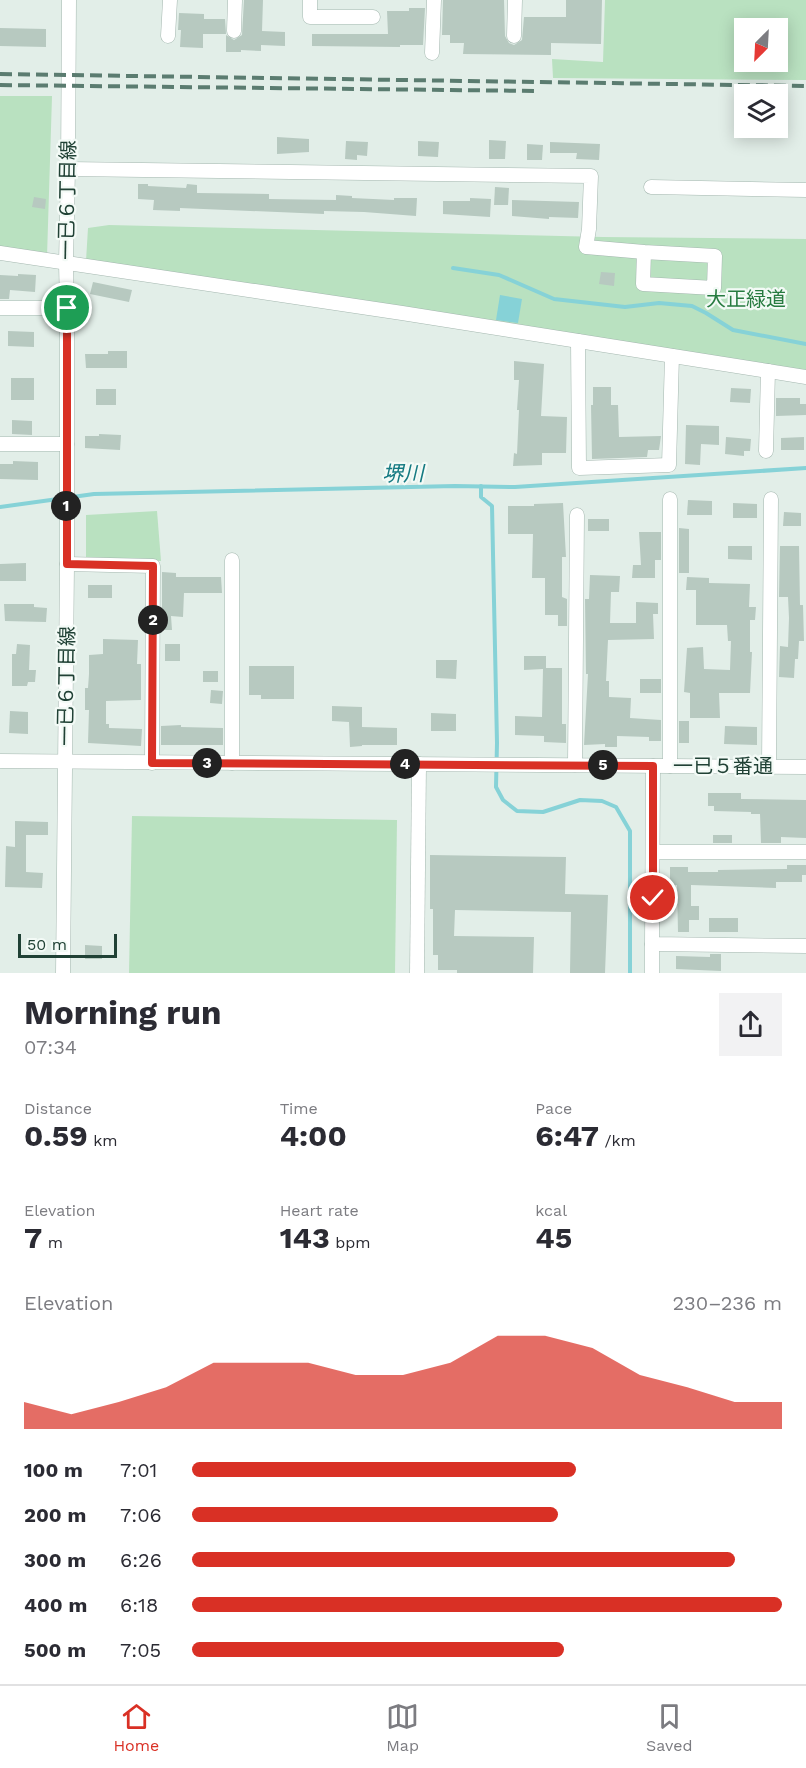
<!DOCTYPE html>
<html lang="en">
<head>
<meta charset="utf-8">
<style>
  body { margin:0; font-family:"Work Sans","Noto Sans JP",sans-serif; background:#f2f2f3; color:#2b2b33; height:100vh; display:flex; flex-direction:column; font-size:22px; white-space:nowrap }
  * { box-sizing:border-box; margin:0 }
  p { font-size:20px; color:#7c7c81 }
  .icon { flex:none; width:33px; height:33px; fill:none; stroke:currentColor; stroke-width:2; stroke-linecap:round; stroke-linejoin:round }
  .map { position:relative; height:973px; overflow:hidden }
  .drawer { display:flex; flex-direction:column; background:#fff; flex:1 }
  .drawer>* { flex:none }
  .needle { width:39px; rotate:204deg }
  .fabs { position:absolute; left:734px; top:18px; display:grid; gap:12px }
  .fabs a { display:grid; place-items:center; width:54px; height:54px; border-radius:0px; background:#fff; box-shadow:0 3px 15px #0003; font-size:30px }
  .scale { position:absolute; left:18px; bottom:15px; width:99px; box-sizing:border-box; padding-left:6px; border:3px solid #204135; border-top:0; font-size:16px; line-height:21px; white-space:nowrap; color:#204135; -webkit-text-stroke:4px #f3faf6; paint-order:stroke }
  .pin { position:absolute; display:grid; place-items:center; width:51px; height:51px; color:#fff; margin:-26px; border:3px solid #fff; border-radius:50%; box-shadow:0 2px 6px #0007 }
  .km { position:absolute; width:30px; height:30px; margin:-15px; border-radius:50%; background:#222; color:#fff; font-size:16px; line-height:30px; text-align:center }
  .round { display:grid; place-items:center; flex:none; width:63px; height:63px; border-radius:0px; background:#f2f2f3 }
  .summary { display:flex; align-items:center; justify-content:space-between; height:102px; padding:0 24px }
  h1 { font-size:33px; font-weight:700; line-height:45px }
  .figures { display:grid; grid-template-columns:repeat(3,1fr); gap:9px; height:102px; padding:6px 24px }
  .figures div { display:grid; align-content:center }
  .figures b { font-size:30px; font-weight:700 }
  .figures small { font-size:16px; font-weight:400 }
  .figures p { font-size:16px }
  .chart { height:168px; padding:12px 24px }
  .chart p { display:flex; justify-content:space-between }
  .chart svg { width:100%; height:108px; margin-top:6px; fill:#d93025; opacity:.7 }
  ul { padding:0 24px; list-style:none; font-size:20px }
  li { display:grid; grid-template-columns:96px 72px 1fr; align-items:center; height:45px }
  li i { height:15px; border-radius:8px; background:#d93025 }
  .tabs { display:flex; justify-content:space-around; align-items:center; height:84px; border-top:2px solid #e1e1e2; background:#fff; font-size:16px; color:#7c7c81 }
  .tabs a { display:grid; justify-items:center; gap:3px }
  .tabs .selected { color:#d93025 }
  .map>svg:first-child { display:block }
  .green { fill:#b9e1c0; fill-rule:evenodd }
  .water { fill:#86d2d7 }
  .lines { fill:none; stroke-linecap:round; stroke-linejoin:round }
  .stream { stroke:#86d2d7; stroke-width:4 }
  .building { fill:#b7c9c0 }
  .minor-casing { stroke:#a4b7af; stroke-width:15 }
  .minor { stroke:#fff; stroke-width:14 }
  .rail { stroke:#5b7c70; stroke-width:4; stroke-dasharray:12 6; stroke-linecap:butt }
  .route-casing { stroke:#fff; stroke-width:12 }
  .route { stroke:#d93025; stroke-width:8 }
  .labels { text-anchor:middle; stroke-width:4.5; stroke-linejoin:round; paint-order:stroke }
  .street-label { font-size:20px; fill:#204135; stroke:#f3faf6 }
  .park-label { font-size:20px; fill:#277b40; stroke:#f3faf6 }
  .water-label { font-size:21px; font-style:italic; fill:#157a82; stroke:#f3faf6 }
</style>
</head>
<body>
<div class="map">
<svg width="806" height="973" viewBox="0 0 806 973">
  <rect width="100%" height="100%" fill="#e2eee8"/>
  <g class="green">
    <path d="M605,0h201v80l-253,-2 -1,-19 51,3zM777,28v34h-33v-34z"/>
    <polygon points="0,96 52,96 47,257 0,249"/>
    <polygon points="109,225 603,237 806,239 806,370 372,302 86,261 88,228"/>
    <polygon points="157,511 161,561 86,560 86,515"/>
    <polygon points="132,816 397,820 395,973 129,973"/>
  </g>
  <polygon class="water" points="500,295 522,299 518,323 496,320"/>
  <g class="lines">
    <g class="stream">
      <polyline points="453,268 499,275 554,299 625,307 659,303 692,306 706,313 733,330 806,344"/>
      <polyline points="481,486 481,497 492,506 497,743 496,787 503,800 517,811 543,812 580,800 602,801 616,807 630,831 630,973"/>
      <polyline points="0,507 94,494 455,486 515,487 806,468"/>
    </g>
  </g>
  <g class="building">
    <polygon points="244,0 263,0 262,31 285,32 285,46 261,45 261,51 241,50 241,52 226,52 226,35 234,40 242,35"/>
    <polygon points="443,0 504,0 505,36 509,43 514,45 522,40 524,17 566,17 566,0 602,0 601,44 551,43 551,55 463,54 464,43 450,43 450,35 442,35"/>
    <polygon points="409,8 425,8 423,45 400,45 400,47 312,46 312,34 388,34 387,11 409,11"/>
    <polygon points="179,13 204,14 204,19 225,19 226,34 203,34 203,48 180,47 181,30 178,30"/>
    <polygon points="0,28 46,29 46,47 0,46"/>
    <polygon points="277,137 309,139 309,152 277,154"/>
    <polygon points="489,140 506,141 505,159 489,159"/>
    <polygon points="346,141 368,142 367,156 357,155 357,160 345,159"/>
    <polygon points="418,141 439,142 438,157 418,156"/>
    <polygon points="550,142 600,144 599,160 576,159 577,153 550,153"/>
    <polygon points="527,144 543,145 542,160 527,160"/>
    <polygon points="138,184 148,184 148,186 186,188 187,184 197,185 197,193 269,194 269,199 336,200 336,195 352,196 352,198 394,200 394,198 417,198 416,216 364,212 324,211 324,214 180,208 180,211 153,210 154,200 138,199"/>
    <polygon points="495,187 509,188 508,205 494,205"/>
    <polygon points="34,197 46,199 45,209 32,207"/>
    <polygon points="470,198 491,199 490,217 443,214 443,201 470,201"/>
    <polygon points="512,200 579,202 578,218 549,217 549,219 512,216"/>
    <polygon points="601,272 615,273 614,286 599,284"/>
    <polygon points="18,274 36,275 35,292 10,290 9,299 0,299 0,275 18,276"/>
    <polygon points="93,282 132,290 129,302 90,294"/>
    <polygon points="8,331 34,332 34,347 8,346"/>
    <polygon points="108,351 127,351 127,368 86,368 85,354 108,354"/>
    <polygon points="514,361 544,364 541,416 567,417 566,453 542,453 542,465 513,466 514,453 517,454 519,410 517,410 519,380 514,380"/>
    <rect x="11" y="378" width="23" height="22"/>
    <polygon points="593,387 611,387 611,405 618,405 619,437 661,436 659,450 648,450 647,457 592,459 591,405 593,405"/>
    <polygon points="731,388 751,389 750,403 730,402"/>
    <rect x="96" y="389" width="20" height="16"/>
    <polygon points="776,398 800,398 800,404 806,404 806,415 776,416"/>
    <polygon points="12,420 32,421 32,435 12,434"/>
    <polygon points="686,425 719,426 719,445 701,444 700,465 685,464"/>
    <polygon points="99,434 121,435 120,450 85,448 85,436 99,436"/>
    <polygon points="726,437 751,439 750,451 744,451 744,456 725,454"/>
    <polygon points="804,437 804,450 781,450 781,438"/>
    <polygon points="13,461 38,462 38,480 0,479 0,464 13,464"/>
    <polygon points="688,500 712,501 712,515 687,515"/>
    <polygon points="563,503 566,557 562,557 562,597 567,599 567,626 558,626 558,615 545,615 545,578 532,578 533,534 508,534 508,506 534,506 534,504"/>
    <polygon points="733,503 757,504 757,518 733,518"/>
    <polygon points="784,512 801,513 801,526 783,526"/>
    <rect x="588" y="519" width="21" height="12"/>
    <polygon points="679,528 689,529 689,573 679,573"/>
    <polygon points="639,532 661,532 661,560 655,560 655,578 632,578 633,565 641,565"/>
    <polygon points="728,546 752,546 752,560 728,559"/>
    <polygon points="780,546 799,546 800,605 803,605 804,641 799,641 798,659 795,659 794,678 779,677 780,646 788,647 789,618 788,597 779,597"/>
    <polygon points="26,563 26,581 0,581 0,564"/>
    <polygon points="162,572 176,573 176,577 221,577 222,593 184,593 183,617 171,616 172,630 162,630"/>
    <polygon points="590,575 620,576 619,592 611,592 610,623 636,623 636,602 658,603 658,614 653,614 654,639 608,640 606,681 609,681 609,697 631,698 630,718 661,720 661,741 649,741 649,737 617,736 617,747 605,747 605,744 584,745 588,674 586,674 585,599 589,599"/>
    <polygon points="687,577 709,578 709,583 750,584 749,607 756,607 755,620 750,620 750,652 752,652 750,693 719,693 720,718 690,718 690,693 684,692 687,648 703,647 704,669 730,670 731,641 728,641 727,625 696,625 696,590 686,590"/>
    <rect x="88" y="585" width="24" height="13"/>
    <polygon points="4,604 34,604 34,607 47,608 46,622 5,621"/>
    <polygon points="103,639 138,640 137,664 141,664 141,700 106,701 106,724 109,724 109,728 142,729 141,746 88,743 89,710 85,710 85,688 88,688 89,674 89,655 103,654"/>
    <polygon points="17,644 30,645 29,670 36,670 35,682 28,682 27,686 12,686 12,654 16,654"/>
    <rect x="165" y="644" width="15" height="17"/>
    <polygon points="524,656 546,656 546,668 562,668 562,724 566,724 566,743 544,742 544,736 515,735 515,716 542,717 543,669 524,670"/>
    <polygon points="436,660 457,660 456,679 436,678"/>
    <polygon points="249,666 294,666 294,699 261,699 261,695 249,695"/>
    <rect x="203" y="671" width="15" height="11"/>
    <rect x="640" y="679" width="21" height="14"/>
    <polygon points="211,690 223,691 222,704 210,703"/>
    <polygon points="332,706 362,707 362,727 397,728 397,745 362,745 362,746 350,747 349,722 332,721"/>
    <polygon points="10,711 28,712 28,734 9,733"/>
    <polygon points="431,713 456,714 456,731 431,731"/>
    <rect x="679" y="721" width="10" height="22"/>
    <polygon points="181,725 181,727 223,728 223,745 161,745 161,726"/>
    <polygon points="725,726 757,727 757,745 724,744"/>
    <polygon points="708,793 741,793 741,799 806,800 806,838 781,837 781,843 761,843 760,814 751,814 751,812 714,811 714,806 708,806"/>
    <polygon points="15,821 48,822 48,835 26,835 26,872 43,873 42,888 5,887 6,846 15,847"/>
    <rect x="713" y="835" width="19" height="8"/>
    <polygon points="430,855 566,857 565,894 608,895 605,973 570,973 571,912 455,910 454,936 534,937 533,973 457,973 457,970 438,970 438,955 433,955 433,909 430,909"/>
    <polygon points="787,865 806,865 806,875 802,875 802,882 776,882 776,888 691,885 691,906 699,906 699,920 689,920 689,932 678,932 677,885 670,886 670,867 688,867 688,872 718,872 718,870 787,869"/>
    <rect x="709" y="918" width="29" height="14"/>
    <polygon points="85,945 102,946 102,959 85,959"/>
    <polygon points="710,954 721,954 721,971 676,969 676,956 710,957"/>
  </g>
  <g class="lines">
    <defs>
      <g id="minor">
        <polyline points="310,0 310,17 373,17"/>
        <polyline points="234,31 235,0"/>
        <polyline points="168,36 170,0"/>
        <polyline points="514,36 515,0"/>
        <polyline points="432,53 434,0"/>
        <polyline points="68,169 591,176 589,229 586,247 644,252 643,284 714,288 715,256 644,252"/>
        <polyline points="651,187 806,190"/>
        <polyline points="0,253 402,313 806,377"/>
        <polyline points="0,308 67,308"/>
        <polyline points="578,341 579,468 669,465 672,356"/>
        <polyline points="0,444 67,444"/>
        <polyline points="766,451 768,371"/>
        <polyline points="670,499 670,766"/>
        <polyline points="67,564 153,566 152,763"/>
        <polyline points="0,761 806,767"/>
        <polyline points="232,763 232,560"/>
        <polyline points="575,765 577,515"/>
        <polyline points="653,766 652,944 806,946"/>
        <polyline points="769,766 771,499"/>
        <polyline points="654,852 806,852"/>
        <polyline points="63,973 67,564 67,308 66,263 68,169 69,0"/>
        <polyline points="417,973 419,764"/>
        <polyline points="652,973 652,944"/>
      </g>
    </defs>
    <use href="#minor" class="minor-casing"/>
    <use href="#minor" class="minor"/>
    <g class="rail">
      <polyline points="0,74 806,86"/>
      <polyline points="0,85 538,91"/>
    </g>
  </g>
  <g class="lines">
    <defs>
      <polyline id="route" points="67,308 67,564 153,566 152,763 653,766 653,898"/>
    </defs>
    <use href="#route" class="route-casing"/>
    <use href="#route" class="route"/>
  </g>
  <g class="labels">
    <g class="street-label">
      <text transform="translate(67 200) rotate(-89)" y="7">一已６丁目線</text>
      <text transform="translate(66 686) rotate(-89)" y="7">一已６丁目線</text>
      <text x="723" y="773">一已５番通</text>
    </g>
    <g class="park-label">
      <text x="746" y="306">大正緑道</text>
    </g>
    <g class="water-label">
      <text transform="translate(403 474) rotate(-1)" y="7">堺川</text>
    </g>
  </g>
</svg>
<div class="fabs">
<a><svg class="needle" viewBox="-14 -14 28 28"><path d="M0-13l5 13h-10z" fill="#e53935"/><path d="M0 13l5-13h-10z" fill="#7c7c81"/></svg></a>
<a><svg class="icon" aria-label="layers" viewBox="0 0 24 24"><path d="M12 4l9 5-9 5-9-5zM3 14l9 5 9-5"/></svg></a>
</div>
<div class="scale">50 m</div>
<div class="pin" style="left:67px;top:308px;background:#1e9e55"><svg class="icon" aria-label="arrive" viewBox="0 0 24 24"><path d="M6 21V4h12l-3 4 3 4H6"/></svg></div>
<div class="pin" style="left:653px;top:898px;background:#d93025"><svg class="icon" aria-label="check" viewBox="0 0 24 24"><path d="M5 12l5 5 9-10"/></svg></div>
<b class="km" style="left:66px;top:506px">1</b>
<b class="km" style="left:153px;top:620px">2</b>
<b class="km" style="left:207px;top:763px">3</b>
<b class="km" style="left:405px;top:764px">4</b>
<b class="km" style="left:603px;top:765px">5</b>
</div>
<section class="drawer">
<div class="summary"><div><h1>Morning run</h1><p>07:34</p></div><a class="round"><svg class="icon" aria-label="share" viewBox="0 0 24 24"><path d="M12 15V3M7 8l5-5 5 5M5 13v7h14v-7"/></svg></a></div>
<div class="figures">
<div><p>Distance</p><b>0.59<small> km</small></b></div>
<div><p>Time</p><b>4:00</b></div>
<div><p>Pace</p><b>6:47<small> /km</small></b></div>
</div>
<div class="figures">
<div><p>Elevation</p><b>7<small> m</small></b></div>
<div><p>Heart rate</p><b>143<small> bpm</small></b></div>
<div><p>kcal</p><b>45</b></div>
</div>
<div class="chart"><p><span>Elevation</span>230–236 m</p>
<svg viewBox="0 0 160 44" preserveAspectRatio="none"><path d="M0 44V33L10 38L20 33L30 27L40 17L50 17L60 17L70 22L80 22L90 17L100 6L110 6L120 11L130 22L140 27L150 33L160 33V44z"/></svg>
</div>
<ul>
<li><b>100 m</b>7:01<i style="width:65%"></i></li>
<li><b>200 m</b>7:06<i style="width:62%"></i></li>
<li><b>300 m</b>6:26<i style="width:92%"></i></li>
<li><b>400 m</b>6:18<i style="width:100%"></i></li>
<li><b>500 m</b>7:05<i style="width:63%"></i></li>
</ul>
</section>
<nav class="tabs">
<a class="selected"><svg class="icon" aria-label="home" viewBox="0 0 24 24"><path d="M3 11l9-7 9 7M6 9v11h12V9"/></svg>Home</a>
<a><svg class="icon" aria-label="map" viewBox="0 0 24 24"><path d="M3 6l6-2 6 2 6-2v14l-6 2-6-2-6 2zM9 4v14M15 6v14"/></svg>Map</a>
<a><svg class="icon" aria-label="saved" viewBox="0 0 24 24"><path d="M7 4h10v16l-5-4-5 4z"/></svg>Saved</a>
</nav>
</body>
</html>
